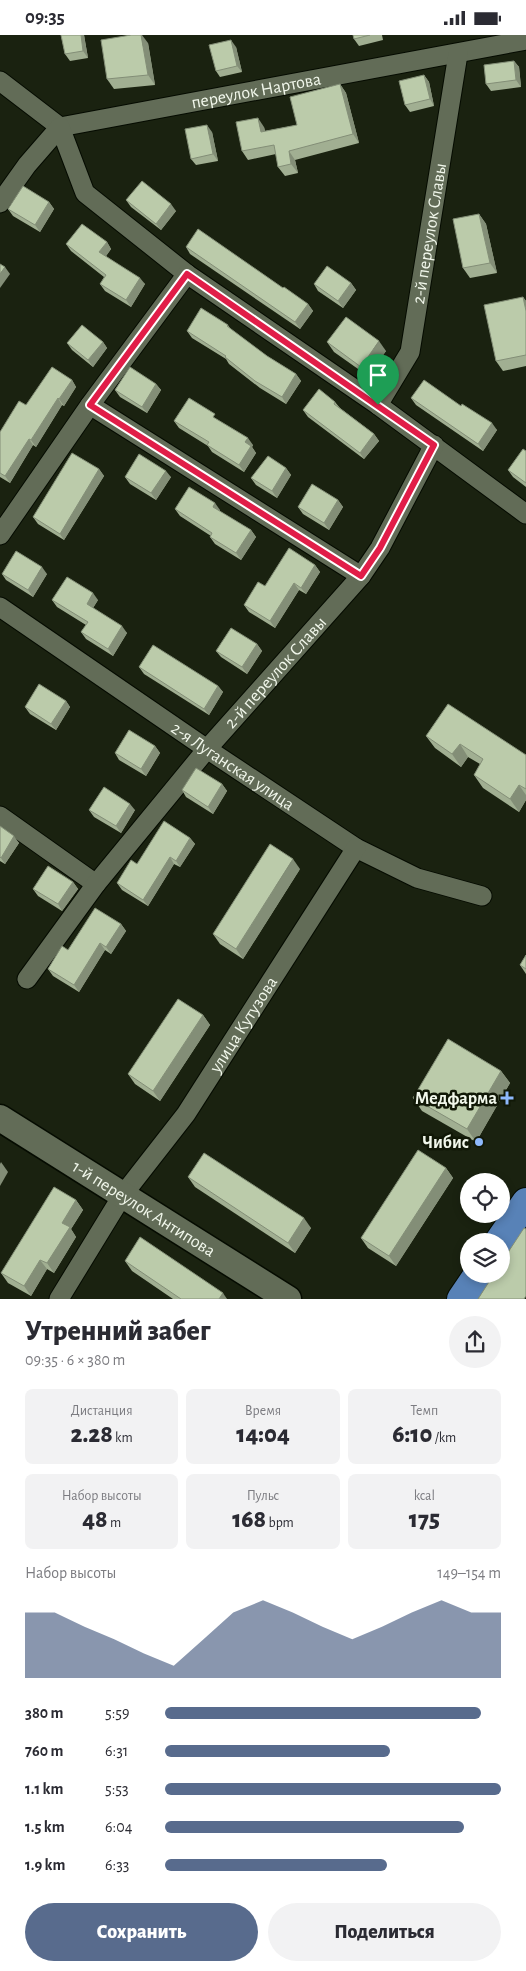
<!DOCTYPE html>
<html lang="ru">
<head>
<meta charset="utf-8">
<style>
  body { margin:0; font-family:"Alegreya Sans",sans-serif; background:#f2f2f3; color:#2b2b33; height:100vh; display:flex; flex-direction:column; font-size:19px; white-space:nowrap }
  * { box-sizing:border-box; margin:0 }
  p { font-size:16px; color:#7c7c81 }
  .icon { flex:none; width:28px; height:28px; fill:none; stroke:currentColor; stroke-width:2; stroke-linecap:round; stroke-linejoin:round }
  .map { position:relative; height:1264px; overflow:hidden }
  .panel { display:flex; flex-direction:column; background:#fff; flex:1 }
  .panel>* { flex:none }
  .fabs { position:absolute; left:460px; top:1138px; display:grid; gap:10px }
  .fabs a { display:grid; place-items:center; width:50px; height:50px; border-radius:50%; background:#fff; box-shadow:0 2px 8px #0003; font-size:25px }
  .pin { position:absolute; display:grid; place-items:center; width:42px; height:42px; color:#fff; margin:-51px -21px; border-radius:50% 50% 50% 0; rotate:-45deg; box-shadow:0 0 5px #0007 }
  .pin .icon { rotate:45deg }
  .round { display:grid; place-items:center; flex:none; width:52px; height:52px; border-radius:26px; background:#f2f2f3 }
  .summary { display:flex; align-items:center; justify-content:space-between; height:85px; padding:0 25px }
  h1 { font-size:28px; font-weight:800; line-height:38px }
  .metrics { display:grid; grid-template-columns:repeat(3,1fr); gap:8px; height:85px; padding:5px 25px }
  .metrics div { display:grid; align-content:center; border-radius:8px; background:#f2f2f3; text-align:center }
  .metrics b { font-size:25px; font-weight:800 }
  .metrics small { font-size:14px; font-weight:400 }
  .metrics p { font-size:14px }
  .chart { height:140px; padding:10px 25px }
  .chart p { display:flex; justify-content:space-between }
  .chart svg { width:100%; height:90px; margin-top:5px; fill:#586b8d; opacity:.7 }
  .cta { display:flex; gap:10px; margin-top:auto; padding:10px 25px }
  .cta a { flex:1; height:58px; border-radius:30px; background:#586b8d; color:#fff; font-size:20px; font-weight:800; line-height:58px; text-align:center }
  .cta a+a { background:#f2f2f3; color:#2b2b33 }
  ul { padding:0 25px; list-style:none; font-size:16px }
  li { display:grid; grid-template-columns:80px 60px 1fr; align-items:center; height:38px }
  li i { height:12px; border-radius:6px; background:#586b8d }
  .status { display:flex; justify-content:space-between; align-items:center; height:35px; padding:0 25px; background:#fff; direction:ltr }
  .status svg { height:14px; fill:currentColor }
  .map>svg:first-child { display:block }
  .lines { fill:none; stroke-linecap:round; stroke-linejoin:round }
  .minor-casing { stroke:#050b00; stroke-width:21 }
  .secondary-casing { stroke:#050b00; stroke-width:29 }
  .primary-casing { stroke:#050b00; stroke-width:30 }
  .minor { stroke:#626c57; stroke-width:19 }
  .secondary { stroke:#626c57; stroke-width:26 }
  .primary { stroke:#5882b7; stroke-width:28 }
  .wall { fill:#a1af92 }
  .shaded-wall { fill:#838e77 }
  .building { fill:#bbcbaa; stroke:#838e77 }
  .route-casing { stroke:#fff; stroke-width:10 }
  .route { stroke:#e11d48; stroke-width:6 }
  .poi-dot { fill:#8eb9fc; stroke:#111807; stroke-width:2 }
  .labels { text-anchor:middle; stroke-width:5; stroke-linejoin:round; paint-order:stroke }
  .street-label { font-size:18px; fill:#f1f7eb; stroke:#111807 }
  .poi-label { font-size:18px; font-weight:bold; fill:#f1f7eb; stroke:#111807; text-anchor:end }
</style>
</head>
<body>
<div class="status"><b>09:35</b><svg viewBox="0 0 49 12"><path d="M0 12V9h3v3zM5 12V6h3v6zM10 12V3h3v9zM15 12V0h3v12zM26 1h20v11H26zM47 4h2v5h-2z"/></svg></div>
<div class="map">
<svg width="526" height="1264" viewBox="0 0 526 1264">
  <rect width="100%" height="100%" fill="#1a2210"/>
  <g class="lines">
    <defs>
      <g id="minor">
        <path id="s1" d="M0,46l60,46 466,-87"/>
        <polyline points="0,168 27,130 60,92 85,158 187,239 378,370 526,479"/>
        <polyline points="90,370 361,541"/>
        <path id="s2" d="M378,370l32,-53 48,-298"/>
        <polyline points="0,500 90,370 187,239"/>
        <path id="s3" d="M0,572l207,142 149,99 61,30 65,18"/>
        <polyline points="0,781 96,849"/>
        <path id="s4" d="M27,944l69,-95 111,-135 154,-173 19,-28 54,-103"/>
        <path id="s5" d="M59,1264l63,-103 64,-82 170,-266"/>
      </g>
      <g id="secondary">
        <path id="s6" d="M0,1083l288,181"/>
      </g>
      <g id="primary">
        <polyline points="499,1206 526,1167"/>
        <polyline points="461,1264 478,1239"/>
      </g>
    </defs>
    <use href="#minor" class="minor-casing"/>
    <use href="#secondary" class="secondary-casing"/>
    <use href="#primary" class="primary-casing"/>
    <use href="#minor" class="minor"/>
    <use href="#secondary" class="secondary"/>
    <use href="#primary" class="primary"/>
  </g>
  <g class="wall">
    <polygon points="61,0 84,0 88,23 70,26 65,19"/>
    <polygon points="353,0 382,0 383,5 359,11 354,4"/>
    <polygon points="148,8 155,50 114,54 107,44"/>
    <polygon points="236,12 242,37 220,42 216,36"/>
    <polygon points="514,26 519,32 521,52 491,56 486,49"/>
    <polygon points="424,40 429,47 434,71 410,77 405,70"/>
    <polygon points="340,49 346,58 359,108 295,125 298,138 285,141 278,132 276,119 248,125 242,116 264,92 265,96 297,90"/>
    <polygon points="212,97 218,126 196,130 191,124"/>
    <polygon points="126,165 176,176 161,195 131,172"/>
    <polygon points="49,167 54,174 40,197 13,181 8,174"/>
    <polygon points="479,179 486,189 497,238 470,243 463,233"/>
    <polygon points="107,207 111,214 106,221 145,249 131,272 105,256 100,249 104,242 71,216 66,209"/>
    <polygon points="186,212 283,253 308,269 313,276 300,294 190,219"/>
    <polygon points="351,248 356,255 343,273 318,256 314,249"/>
    <polygon points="523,262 526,266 526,331 503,336 496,326"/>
    <polygon points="228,290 231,295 267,321 296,339 301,346 286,369 260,353 229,329 226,324 192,303 187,296"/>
    <polygon points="103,307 107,313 93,332 72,315 67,308"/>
    <polygon points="327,307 386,316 368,341 334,317"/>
    <polygon points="72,345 76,352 64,371 62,370 36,412 33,410 10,448 0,442 0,397 26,370"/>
    <polygon points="156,349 161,355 147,378 120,362 115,355"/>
    <polygon points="411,363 461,371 497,395 483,416 416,370"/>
    <polygon points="335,367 340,373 374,399 379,406 364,424 308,382 303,375"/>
    <polygon points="174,386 253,410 252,412 256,418 244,437 212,417 208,411 179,393"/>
    <polygon points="526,416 526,452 513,442 508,435"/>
    <polygon points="286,433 291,440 277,463 256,450 251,443"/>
    <polygon points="99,434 104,441 64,505 38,489 33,482"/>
    <polygon points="125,442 171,442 156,465 130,449"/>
    <polygon points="338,465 343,472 329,495 303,479 298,472"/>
    <polygon points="175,474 220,475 219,476 251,495 256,502 241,525 215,509 210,502 211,501 180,481"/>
    <polygon points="315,530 320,537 306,559 299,555 275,593 249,577 244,570"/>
    <polygon points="2,539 47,539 33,562 6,545"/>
    <polygon points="52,565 98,565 93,573 127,598 113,621 86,604 81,597 86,590 57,572"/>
    <polygon points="257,609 262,616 247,639 221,622 216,616"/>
    <polygon points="139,632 218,651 223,657 209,680 144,639"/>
    <polygon points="66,666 70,672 56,695 30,679 25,672"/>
    <polygon points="426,701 526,720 526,765 519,777 483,753 474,740 480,729 468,722 461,732 435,713"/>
    <polygon points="155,711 160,718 146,741 119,725 115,718"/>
    <polygon points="222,749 227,756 213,779 186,762 182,755"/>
    <polygon points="89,775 135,775 121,798 94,782"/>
    <polygon points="0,791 19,808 5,829 0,826"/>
    <polygon points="190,803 195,809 180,832 174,829 148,871 122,855 117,848 137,829"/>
    <polygon points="300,834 243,924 220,909 213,899"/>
    <polygon points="73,847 78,854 62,876 38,861 33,854"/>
    <polygon points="121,889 126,896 111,919 105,915 79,957 53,941 48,934 68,915"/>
    <polygon points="526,920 526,939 520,930"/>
    <polygon points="203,980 210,990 160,1066 135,1049 128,1039"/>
    <polygon points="501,1036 510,1048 476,1107 422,1076 413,1063"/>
    <polygon points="446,1133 453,1143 396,1231 368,1213 361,1203"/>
    <polygon points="188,1142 311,1193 295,1218 195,1152"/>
    <polygon points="76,1165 83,1175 71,1194 76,1202 54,1238 47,1234 31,1261 8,1248 1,1238"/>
    <polygon points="125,1226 227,1264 173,1264 132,1236"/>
  </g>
  <g class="shaded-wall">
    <polygon points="81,0 84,0 88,23 83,16"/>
    <polygon points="141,0 142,0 148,8 155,50 148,40"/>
    <polygon points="231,5 236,12 242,37 237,31"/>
    <polygon points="514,26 519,32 521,52 516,45"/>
    <polygon points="424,40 429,47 434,71 430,64"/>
    <polygon points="340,49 346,58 359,108 353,99"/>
    <polygon points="258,83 264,92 267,106 261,97"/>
    <polygon points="207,90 212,97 218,126 213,119"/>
    <polygon points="289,116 295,125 298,138 291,129"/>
    <polygon points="49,167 54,174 40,197 35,190"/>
    <polygon points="171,169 176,176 161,195 156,189"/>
    <polygon points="479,179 486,189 497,238 490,228"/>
    <polygon points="107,207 111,214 104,224 99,217"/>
    <polygon points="5,232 10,239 0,253 0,239"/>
    <polygon points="140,243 145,249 131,272 126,265"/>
    <polygon points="351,248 356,255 343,273 338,266"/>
    <polygon points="523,262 526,266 526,276"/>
    <polygon points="308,269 313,276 300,294 295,287"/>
    <polygon points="379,306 386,316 368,341 361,332"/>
    <polygon points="103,307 107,313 93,332 88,325"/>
    <polygon points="296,339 301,346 286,369 282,362"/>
    <polygon points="72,345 76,352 64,371 59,364"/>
    <polygon points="156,349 161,355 147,378 142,372"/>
    <polygon points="58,363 62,370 36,412 31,405"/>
    <polygon points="492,388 497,395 483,416 478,409"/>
    <polygon points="374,399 379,406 364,424 360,418"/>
    <polygon points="248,403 253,410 252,412 256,418 244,437 239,430 245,407"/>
    <polygon points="29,404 33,410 10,448 5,441"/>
    <polygon points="286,433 291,440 277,463 272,456"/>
    <polygon points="99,434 104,441 64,505 60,499"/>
    <polygon points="166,436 171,442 156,465 151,458"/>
    <polygon points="338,465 343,472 329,495 324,488"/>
    <polygon points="215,468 220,475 218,479 213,472"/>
    <polygon points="251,495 256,502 241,525 236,518"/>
    <polygon points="315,530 320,537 306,559 301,553"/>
    <polygon points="42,532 47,539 33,562 28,555"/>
    <polygon points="294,548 299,555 275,593 270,586"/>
    <polygon points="93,558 98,565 91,576 87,569"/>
    <polygon points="122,591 127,598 113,621 108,614"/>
    <polygon points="257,609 262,616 247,639 242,632"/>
    <polygon points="218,651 223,657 209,680 204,674"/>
    <polygon points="66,666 70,672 56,695 51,689"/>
    <polygon points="460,709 468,722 461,732 452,719"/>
    <polygon points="155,711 160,718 146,741 141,734"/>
    <polygon points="222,749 227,756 213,779 208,772"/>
    <polygon points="519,750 526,760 526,765 519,777 510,764"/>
    <polygon points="130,769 135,775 121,798 116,791"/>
    <polygon points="14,801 19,808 5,829 1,823"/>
    <polygon points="190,803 195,809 180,832 176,826"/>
    <polygon points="170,822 174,829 148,871 143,865"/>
    <polygon points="293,824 300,834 243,924 236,914"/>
    <polygon points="73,847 78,854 62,876 58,869"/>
    <polygon points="121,889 126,896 111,919 106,912"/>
    <polygon points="100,908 105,915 79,957 74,950"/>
    <polygon points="203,980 210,990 160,1066 153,1056"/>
    <polygon points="501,1036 510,1048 476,1107 467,1094"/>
    <polygon points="1,1127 8,1137 0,1151 0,1129"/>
    <polygon points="446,1133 453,1143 396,1231 389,1221"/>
    <polygon points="76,1165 83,1175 71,1194 76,1202 54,1238 47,1228 62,1188"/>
    <polygon points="304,1183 311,1193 295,1218 288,1208"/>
    <polygon points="40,1225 47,1234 31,1261 24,1251"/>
    <polygon points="223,1258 227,1264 219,1264"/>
  </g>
  <g class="building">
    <polygon points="61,0 81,0 83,16 65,19"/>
    <polygon points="131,0 141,0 148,40 107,44 101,5"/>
    <polygon points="353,0 370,0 354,4"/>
    <polygon points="231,5 237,31 216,36 209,10"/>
    <polygon points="514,26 516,45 486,49 484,30"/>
    <polygon points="424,40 430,64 405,70 399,46"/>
    <polygon points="340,49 353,99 289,116 291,129 278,132 274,110 242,116 236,87 258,83 261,97 297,90 290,62"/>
    <polygon points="207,90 213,119 191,124 185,94"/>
    <polygon points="142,146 171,169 156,189 126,165"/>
    <polygon points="23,151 49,167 35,190 8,174"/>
    <polygon points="479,179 490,228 463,233 453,184"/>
    <polygon points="82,189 107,207 99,217 140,243 126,265 100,249 106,240 66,209"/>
    <polygon points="198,194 283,253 284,252 308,269 295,287 186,212"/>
    <polygon points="0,229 5,232 0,239"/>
    <polygon points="327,231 351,248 338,266 314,249"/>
    <polygon points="523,262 526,276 526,320 496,326 484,270"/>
    <polygon points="201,273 228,290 227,291 267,321 296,339 282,362 255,346 225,322 226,321 187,296"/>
    <polygon points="346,282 379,306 361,332 327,307"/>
    <polygon points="82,290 103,307 88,325 67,308"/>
    <polygon points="52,332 72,345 59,364 58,363 31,405 29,404 5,441 0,438 0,397 19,366 26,370"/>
    <polygon points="130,332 156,349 142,372 115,355"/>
    <polygon points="424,345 461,371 462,369 492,388 478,409 411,363"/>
    <polygon points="319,354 335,367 334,369 374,399 360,418 303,375"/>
    <polygon points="189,363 215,379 213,382 248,403 245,407 251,411 239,430 207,410 209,407 174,386"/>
    <polygon points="523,414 526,416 526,448 508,435"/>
    <polygon points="72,418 99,434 60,499 33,482"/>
    <polygon points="139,419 166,436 151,458 125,442"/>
    <polygon points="268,421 286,433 272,456 251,443"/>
    <polygon points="312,449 338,465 324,488 298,472"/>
    <polygon points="189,452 215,468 213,472 251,495 236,518 210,502 212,498 175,474"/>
    <polygon points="289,513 315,530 301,553 294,548 270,586 244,570 258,547 265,551"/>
    <polygon points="16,516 42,532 28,555 2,539"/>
    <polygon points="67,542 93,558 87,569 122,591 108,614 81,597 88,587 52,565"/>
    <polygon points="231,593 257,609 242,632 216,616"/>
    <polygon points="153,610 218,651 204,674 139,632"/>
    <polygon points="39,649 66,666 51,689 25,672"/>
    <polygon points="448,669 526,720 526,754 519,750 510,764 474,740 483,724 460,709 452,719 426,701"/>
    <polygon points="129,695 155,711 141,734 115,718"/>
    <polygon points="196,733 222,749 208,772 182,755"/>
    <polygon points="104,752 130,769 116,791 89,775"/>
    <polygon points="164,786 190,803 176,826 170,822 143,865 117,848 131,825 137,829"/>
    <polygon points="0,791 14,801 1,823 0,822"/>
    <polygon points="270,809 293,824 236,914 213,899"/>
    <polygon points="48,831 73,847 58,869 33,854"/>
    <polygon points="95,873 121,889 106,912 100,908 74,950 48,934 62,911 68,915"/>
    <polygon points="526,920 526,934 520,930"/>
    <polygon points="178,964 203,980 153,1056 128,1039"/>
    <polygon points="448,1004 501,1036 467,1094 413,1063"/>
    <polygon points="418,1115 446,1133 389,1221 361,1203"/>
    <polygon points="204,1118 304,1183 288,1208 188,1142"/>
    <polygon points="54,1152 76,1165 62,1188 70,1192 47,1228 40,1225 24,1251 1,1238"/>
    <polygon points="524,1193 526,1194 526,1261 524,1264 478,1264 494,1239 501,1239 501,1228"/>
    <polygon points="140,1202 223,1258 219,1264 181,1264 125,1226"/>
  </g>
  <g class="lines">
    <defs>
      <polygon id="route" points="187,239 434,410 380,513 361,541 90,370"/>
    </defs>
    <use href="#route" class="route-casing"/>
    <use href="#route" class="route"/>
  </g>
  <g class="poi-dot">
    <path d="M504.5 1055.5h5v5h5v5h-5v5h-5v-5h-5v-5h5z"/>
    <circle cx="479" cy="1107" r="5"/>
  </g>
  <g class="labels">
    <g class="street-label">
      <text dy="6" stroke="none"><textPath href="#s1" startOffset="275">переулок Нартова</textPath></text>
      <text dy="6" stroke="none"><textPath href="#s2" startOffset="182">2-й переулок Славы</textPath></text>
      <text dy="6" stroke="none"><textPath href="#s4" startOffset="395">2-й переулок Славы</textPath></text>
      <text dy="6" stroke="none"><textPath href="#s3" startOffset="282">2-я Луганская улица</textPath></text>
      <text dy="6" stroke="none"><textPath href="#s5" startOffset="331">улица Кутузова</textPath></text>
      <text dy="6" stroke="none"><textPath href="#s6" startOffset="170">1-й переулок Антипова</textPath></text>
    </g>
    <g class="poi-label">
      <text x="497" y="1069">Медфарма</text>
      <text x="469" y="1113">Чибис</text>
    </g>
  </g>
</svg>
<div class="fabs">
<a><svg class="icon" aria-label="locate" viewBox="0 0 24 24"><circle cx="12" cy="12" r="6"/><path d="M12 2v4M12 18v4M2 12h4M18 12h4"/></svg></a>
<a><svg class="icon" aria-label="layers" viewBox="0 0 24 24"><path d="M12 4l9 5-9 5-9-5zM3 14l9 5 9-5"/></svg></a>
</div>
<div class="pin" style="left:378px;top:370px;background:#1e9e55"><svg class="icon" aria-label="arrive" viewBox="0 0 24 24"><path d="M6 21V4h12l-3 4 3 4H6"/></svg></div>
</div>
<section class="panel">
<div class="summary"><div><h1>Утренний забег</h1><p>09:35 · 6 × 380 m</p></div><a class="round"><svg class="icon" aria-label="share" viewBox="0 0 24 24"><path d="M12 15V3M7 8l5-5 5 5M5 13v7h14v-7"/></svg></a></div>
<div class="metrics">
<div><p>Дистанция</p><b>2.28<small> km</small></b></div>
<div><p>Время</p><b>14:04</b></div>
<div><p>Темп</p><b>6:10<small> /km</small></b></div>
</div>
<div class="metrics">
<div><p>Набор высоты</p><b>48<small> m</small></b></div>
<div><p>Пульс</p><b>168<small> bpm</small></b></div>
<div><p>kcal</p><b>175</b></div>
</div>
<div class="chart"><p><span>Набор высоты</span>149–154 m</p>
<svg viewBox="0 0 160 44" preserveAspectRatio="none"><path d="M0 44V12L10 12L20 19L30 25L40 32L50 38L60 25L70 12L80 6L90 12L100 19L110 25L120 19L130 12L140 6L150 12L160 12V44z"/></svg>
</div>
<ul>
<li><b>380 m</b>5:59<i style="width:94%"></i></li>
<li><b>760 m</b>6:31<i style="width:67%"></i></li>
<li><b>1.1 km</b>5:53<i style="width:100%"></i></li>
<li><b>1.5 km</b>6:04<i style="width:89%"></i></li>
<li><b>1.9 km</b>6:33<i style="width:66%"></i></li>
</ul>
<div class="cta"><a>Сохранить</a><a>Поделиться</a></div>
</section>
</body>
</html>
